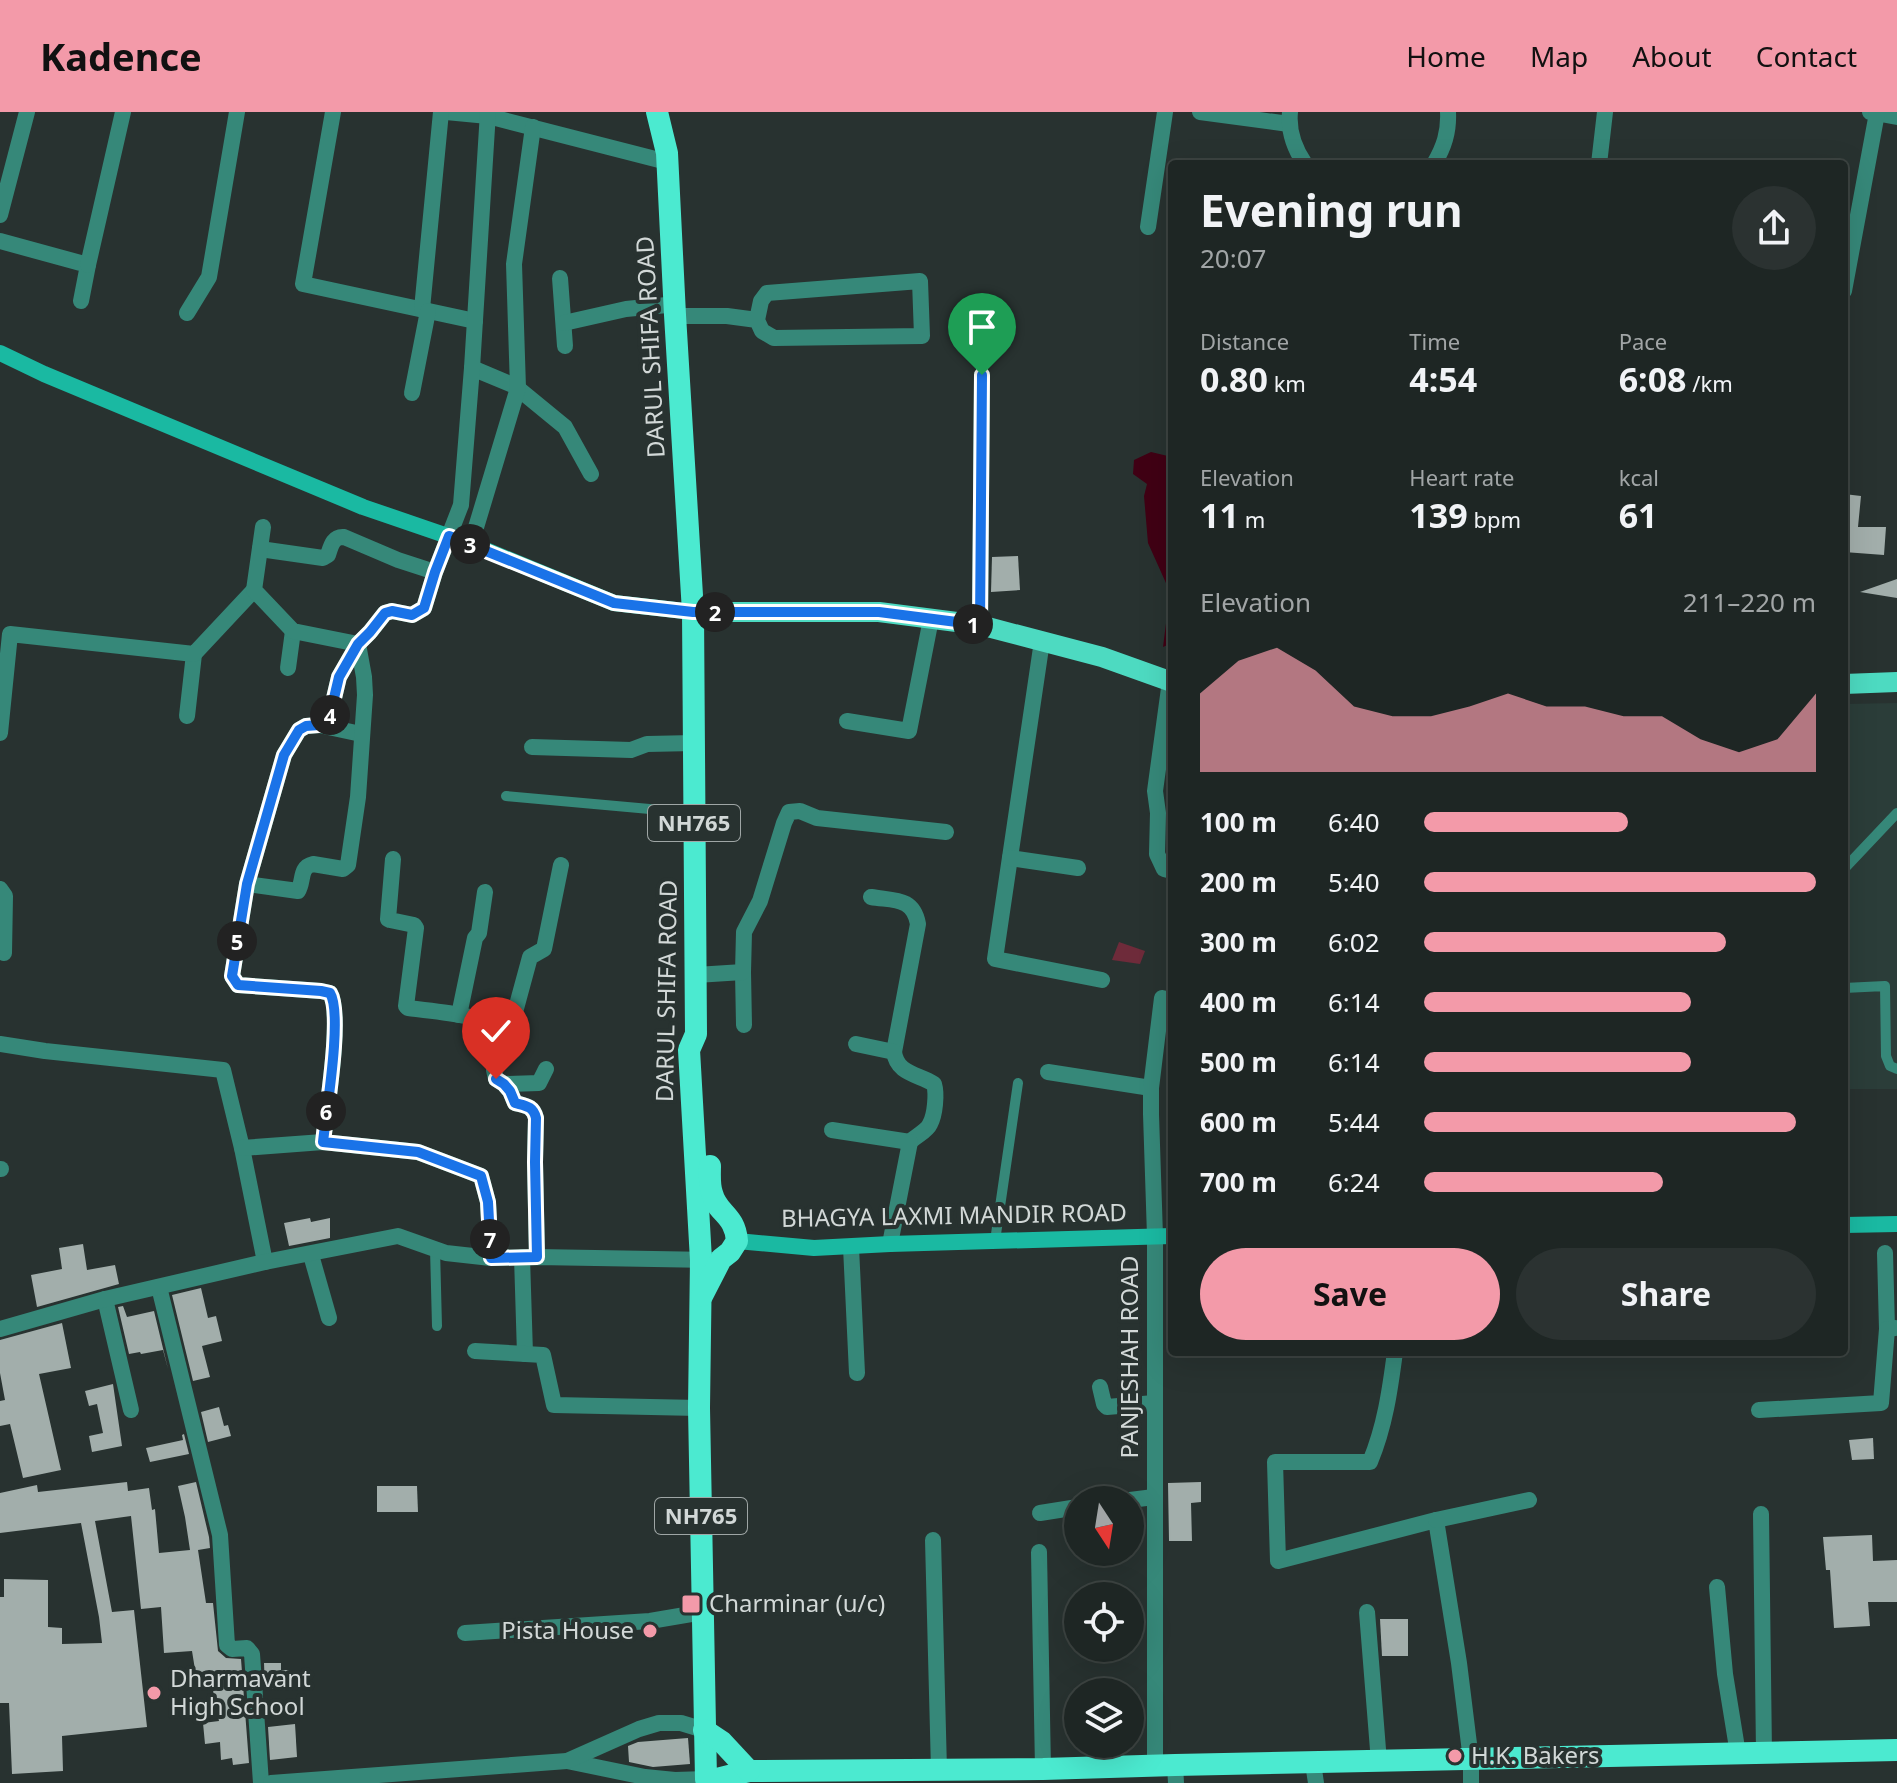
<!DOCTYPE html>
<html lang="en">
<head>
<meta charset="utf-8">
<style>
  body { margin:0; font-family:"Noto Sans",sans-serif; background:#2b3231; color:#f1f3f6; height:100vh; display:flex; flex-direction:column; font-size:30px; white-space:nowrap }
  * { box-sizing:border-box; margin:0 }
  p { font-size:26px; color:#a1a5a6 }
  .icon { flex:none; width:44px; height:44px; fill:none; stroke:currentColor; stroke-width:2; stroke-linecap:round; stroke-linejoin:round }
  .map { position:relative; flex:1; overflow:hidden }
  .panel { position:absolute; left:1168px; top:48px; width:680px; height:1196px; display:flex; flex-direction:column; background:#1e2624; border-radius:8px; box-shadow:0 8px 32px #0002,0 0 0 2px #3c4341 }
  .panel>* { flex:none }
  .needle { width:52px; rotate:168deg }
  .buttons { position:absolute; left:1064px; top:1374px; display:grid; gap:16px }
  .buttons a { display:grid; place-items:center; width:80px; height:80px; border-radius:50%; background:#1e2624; box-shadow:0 8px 32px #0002,0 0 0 2px #3c4341; font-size:40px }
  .pin { position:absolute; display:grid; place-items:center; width:68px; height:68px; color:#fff; margin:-82px -34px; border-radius:50% 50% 50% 0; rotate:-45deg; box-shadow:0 0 8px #0007 }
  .pin .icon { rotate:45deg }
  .km { position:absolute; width:40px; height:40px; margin:-20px; border-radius:50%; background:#222; color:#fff; font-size:22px; line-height:40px; text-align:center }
  .round { display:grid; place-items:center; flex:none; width:84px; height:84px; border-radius:42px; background:#2b3231 }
  .headline { display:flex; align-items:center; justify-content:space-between; height:136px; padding:0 32px }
  h1 { font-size:44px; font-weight:700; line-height:60px }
  .metrics { display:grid; grid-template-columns:repeat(3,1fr); gap:12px; height:136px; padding:8px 32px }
  .metrics div { display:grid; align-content:center }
  .metrics b { font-size:34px; font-weight:700 }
  .metrics small { font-size:22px; font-weight:400 }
  .metrics p { font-size:22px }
  .chart { height:224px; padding:16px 32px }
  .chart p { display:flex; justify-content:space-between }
  .chart svg { width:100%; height:144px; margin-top:8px; fill:#f39aa9; opacity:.7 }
  .button { display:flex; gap:16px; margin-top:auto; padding:16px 32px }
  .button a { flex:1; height:92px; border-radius:48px; background:#f39aa9; color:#111; font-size:32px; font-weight:700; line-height:92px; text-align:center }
  .button a+a { background:#2b3231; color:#f1f3f6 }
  ul { padding:0 32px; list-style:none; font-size:26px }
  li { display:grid; grid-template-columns:128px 96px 1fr; align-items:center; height:60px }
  li i { height:20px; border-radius:10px; background:#f39aa9 }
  header { display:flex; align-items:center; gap:48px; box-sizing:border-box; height:112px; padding:0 40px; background:#f39aa9; color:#111 }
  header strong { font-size:38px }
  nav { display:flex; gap:44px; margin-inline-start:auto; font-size:28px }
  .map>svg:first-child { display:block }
  .built { fill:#2b3d39 }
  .green { fill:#6e2b3a }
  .water { fill:#400014 }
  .building { fill:#a2aeab }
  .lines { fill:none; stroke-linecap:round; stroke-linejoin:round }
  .service { stroke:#368879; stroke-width:10 }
  .minor { stroke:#368879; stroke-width:16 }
  .tertiary { stroke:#368879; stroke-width:16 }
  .secondary { stroke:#1ab9a2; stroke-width:16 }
  .primary { stroke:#4ddac1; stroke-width:20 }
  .trunk { stroke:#4bead0; stroke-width:22 }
  .route-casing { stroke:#fff; stroke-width:16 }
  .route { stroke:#1a73e8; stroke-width:10 }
  .poi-dot { fill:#f39aa9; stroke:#283230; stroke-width:3 }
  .labels { text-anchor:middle; stroke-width:8; stroke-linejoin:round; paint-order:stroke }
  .shield { fill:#283230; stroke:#9fa6a5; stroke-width:2 }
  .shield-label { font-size:22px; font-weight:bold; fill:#d2d8d7 }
  .street-label { font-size:24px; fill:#d2d8d7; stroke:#283230 }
  .poi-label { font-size:24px; fill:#d2d8d7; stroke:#283230; text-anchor:start }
</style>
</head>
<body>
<header>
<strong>Kadence</strong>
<nav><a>Home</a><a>Map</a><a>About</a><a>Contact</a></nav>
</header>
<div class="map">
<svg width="1897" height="1671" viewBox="0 0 1897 1671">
  <rect width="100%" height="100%" fill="#283230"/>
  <polygon class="built" points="1897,591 1897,977 1844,977 1844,592"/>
  <polygon class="green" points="1119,830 1145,839 1140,852 1112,848"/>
  <polygon class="water" points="1151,340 1172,345 1172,531 1163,535 1170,480 1148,431 1144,384 1147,372 1133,362 1134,348"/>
  <g class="building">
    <polygon points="1844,382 1861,384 1858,415 1886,415 1884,443 1844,440"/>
    <polygon points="1018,444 1020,478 991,480 992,445"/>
    <polygon points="1897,467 1897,486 1860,480"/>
    <polygon points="310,1106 311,1110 330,1106 330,1126 289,1134 284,1111"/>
    <polygon points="83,1132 87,1158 115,1153 119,1172 37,1195 31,1163 62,1157 59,1136"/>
    <polygon points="201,1176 208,1206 216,1204 222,1229 202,1234 210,1265 193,1269 172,1183"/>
    <polygon points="123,1194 127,1205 154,1199 168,1257 163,1238 141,1242 140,1240 129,1242 118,1195"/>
    <polygon points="62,1211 71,1256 39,1262 61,1358 23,1366 10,1312 0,1314 0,1289 5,1288 0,1261 0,1228"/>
    <polygon points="113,1272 122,1334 92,1340 89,1324 103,1321 97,1292 89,1294 85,1279"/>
    <polygon points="219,1295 224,1314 228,1313 231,1324 208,1330 201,1300"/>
    <polygon points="184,1322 189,1342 150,1350 146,1336 183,1328 182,1323"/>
    <polygon points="1873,1326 1874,1347 1852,1348 1849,1328"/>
    <polygon points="127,1370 128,1379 149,1376 152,1398 155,1397 159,1441 190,1438 185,1405 178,1374 196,1370 209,1425 210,1436 198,1438 206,1491 213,1491 218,1539 226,1546 241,1547 249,1651 233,1653 232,1646 221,1648 220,1630 205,1632 203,1611 219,1609 211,1568 197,1570 192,1539 164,1541 161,1495 141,1497 131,1404 95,1409 112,1500 134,1498 147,1615 62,1624 63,1659 12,1662 9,1591 0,1591 0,1485 4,1485 4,1467 48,1468 48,1515 62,1516 62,1532 102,1531 99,1505 81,1411 0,1421 0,1381 37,1373 38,1380"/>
    <polygon points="1201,1370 1201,1390 1191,1391 1192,1429 1169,1429 1168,1371"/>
    <polygon points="377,1374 417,1374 418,1400 377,1400"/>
    <polygon points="1872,1423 1873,1449 1897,1448 1897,1490 1868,1490 1870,1514 1834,1516 1830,1458 1826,1458 1823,1425"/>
    <polygon points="1380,1507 1408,1507 1408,1544 1382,1544"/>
    <polygon points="264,1551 281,1551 281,1558 289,1558 289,1576 265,1577"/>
    <polygon points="295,1612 297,1645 270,1648 268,1615"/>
    <polygon points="688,1626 690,1652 653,1655 629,1650 628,1634 638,1630"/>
  </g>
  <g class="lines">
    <g class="service">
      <polyline points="506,684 694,701"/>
      <polyline points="1844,757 1897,701"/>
      <polyline points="1844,876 1885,874 1886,944 1890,954 1897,957"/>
      <polyline points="995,1129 1018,971"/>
      <polyline points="435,1137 437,1214"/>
    </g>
    <g class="minor">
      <polyline points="333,0 303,172 475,209"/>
      <polyline points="446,0 488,4 667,50"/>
      <polyline points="1200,0 1289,12"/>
      <polyline points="1870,0 1897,5"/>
      <polyline points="1599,52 1605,0"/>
      <polyline points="0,103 27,0"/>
      <polyline points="1148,115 1165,0"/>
      <polyline points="0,129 88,153 81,189"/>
      <polyline points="88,153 123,0"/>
      <polyline points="560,166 565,234"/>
      <polyline points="1844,179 1877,1"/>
      <polyline points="422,197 441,0"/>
      <polyline points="187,201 209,165 237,0"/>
      <polyline points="684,204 727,204 757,208 761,189 767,181 920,169 922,224 774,226 762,219 757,208"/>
      <polyline points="564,211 626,197 677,192"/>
      <polyline points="472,256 515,274 565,315 591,362"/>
      <polyline points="412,281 428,199"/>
      <polyline points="471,432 518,276 514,152 533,15"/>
      <path d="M260,437l63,9 5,-3c3,-9 5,-19 16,-18l54,23 37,12"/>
      <polyline points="980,513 982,263"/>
      <polyline points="1042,529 995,847 1102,868"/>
      <polyline points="288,556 293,519"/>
      <polyline points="1170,569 1155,679 1158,701 1157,742 1164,757 1172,759"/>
      <polyline points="187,604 194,542"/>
      <polyline points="847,609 909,619 931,507"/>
      <polyline points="319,613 361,622"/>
      <polyline points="0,621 10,522 194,542 254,478"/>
      <polyline points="532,635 631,638 647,632 694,631"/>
      <polyline points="1010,746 1078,756"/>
      <path d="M393,747l-5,60 2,1 24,5 2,3 -10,78 2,2c34,4 69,7 100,22"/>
      <path d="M247,772l51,7c6,-9 1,-24 15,-27l30,5 5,-4 10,-68 7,-102 -1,-18 -6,-33 -65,-13 -39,-41 9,-63"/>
      <polyline points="0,777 5,784 4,841"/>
      <path d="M871,785c23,4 42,0 47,27l-24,128"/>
      <polyline points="743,860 744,913"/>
      <polyline points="696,863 743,860 744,820 760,789 784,711 789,700 800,699 817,706 946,720"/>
      <polyline points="459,903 475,826 479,821 485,780"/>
      <polyline points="0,932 45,939 223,958 242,1036 265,1150"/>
      <path d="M856,932l38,8c3,22 24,22 40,32 3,10 1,31 -4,40 -3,7 -14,12 -20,18"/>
      <polyline points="1048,960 1151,976"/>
      <polyline points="504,972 539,971 546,957"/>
      <polyline points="832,1018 910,1030 890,1132"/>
      <path d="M323,1030c3,-29 20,-128 7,-149l-9,-2 -83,-6 -6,-9 15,-92 37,-129 15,-25 7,-4 13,-1 7,-5 4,-5 9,-38 19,-33 12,-12 15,-19 7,-2 20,4 12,-7 11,-36 26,-67 11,-137 16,-256"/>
      <polyline points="242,1036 323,1030 418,1040 481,1064 488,1090 491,1146"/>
      <polyline points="0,1057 1,1057"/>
      <polyline points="851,1135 857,1261"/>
      <polyline points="1885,1141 1887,1217 1895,1216"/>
      <polyline points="311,1143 329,1206"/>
      <polyline points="522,1145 525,1242"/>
      <path d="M537,1145l-2,-95 1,-44c-3,-12 -10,-12 -21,-15l-5,-12 -6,-7 -8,-5 -2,-9 4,-28 13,-15 19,-70 14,-8 17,-84"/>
      <polyline points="159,1175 220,1423 227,1533 232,1537 247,1536 252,1542 261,1671"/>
      <polyline points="105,1187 131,1298"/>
      <polyline points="0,1217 105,1187 265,1150 398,1124 446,1141 491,1146 537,1145 712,1148"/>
      <polyline points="475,1239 543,1243 554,1293 699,1296"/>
      <path d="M1395,1240c-5,38 -10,74 -25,110h-95l3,99 158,-41 23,143 12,97v23"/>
      <polyline points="1100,1275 1104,1292 1107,1295 1154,1291"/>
      <polyline points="1759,1298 1881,1291 1887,1217"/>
      <polyline points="1130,1388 1154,1385"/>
      <polyline points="1040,1401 1078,1395"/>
      <polyline points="1761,1402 1764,1641"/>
      <polyline points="1436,1408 1529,1388"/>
      <polyline points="933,1428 939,1658"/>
      <polyline points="1039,1440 1043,1657"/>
      <polyline points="1717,1475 1725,1562 1738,1642"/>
      <polyline points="1367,1500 1379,1650"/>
      <polyline points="465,1521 650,1509 703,1500"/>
      <polyline points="1313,1651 1316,1671"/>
      <polyline points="1175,1653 1176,1671"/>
      <polyline points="1155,1654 1155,1124 1151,1002 1151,976 1162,886 1172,888"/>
    </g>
    <g class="tertiary">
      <path d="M1290,0c-2,20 4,36 15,52"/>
      <path d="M1434,52c10,-17 15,-32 14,-52"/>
      <polyline points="567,1649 645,1665 675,1668 706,1667"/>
      <polyline points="271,1671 567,1649 639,1617 659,1611 681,1611 704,1618"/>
    </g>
    <g class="secondary">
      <polyline points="0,241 44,262 363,395 471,432 614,491 693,500"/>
      <polyline points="1844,1113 1897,1112"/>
      <polyline points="737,1129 814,1136 890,1132 1172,1124"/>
    </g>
    <g class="primary">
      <polyline points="693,500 879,500 980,513 1102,545 1172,570"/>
      <polyline points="1844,572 1897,570"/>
    </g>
    <g class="trunk">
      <polyline points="657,0 667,41 675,203 693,500 696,922 689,938 701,1148 699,1296 706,1667 717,1667 749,1659 1043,1657 1175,1653 1897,1638"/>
      <path d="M702,1184l19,-37 9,-7 7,-11c-2,-27 -20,-27 -25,-48 -3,-8 -2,-19 -2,-27"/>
      <polyline points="704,1618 722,1630 749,1659"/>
    </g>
  </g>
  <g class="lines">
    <defs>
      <path id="route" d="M496,967l8,5 6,7 5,12c11,3 18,3 21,15l-1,44 2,95 -46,1 -3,-56 -7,-26 -63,-24 -95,-10c3,-29 20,-128 7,-149l-9,-2 -83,-6 -6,-9 15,-92 37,-129 15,-25 7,-4 13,-1 11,-10 9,-38 19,-33 12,-12 15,-19 7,-2 20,4 12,-7 11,-36 14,-36 165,67 79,9h186l101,13 2,-250"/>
    </defs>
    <use href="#route" class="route-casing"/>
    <use href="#route" class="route"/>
  </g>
  <g class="poi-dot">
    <rect x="681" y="1482" width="20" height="20" rx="4"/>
    <circle cx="650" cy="1519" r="8"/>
    <circle cx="154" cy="1581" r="8"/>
    <circle cx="1455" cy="1644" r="8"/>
  </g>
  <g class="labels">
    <g class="shield">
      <rect x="648" y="693" width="92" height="36" rx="6"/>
      <rect x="655" y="1386" width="92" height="36" rx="6"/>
    </g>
    <g class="shield-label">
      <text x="694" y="719">NH765</text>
      <text x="701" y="1412">NH765</text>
    </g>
    <g class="street-label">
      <text transform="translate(651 235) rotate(-93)" y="8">DARUL SHIFA ROAD</text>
      <text transform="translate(667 879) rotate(-89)" y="8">DARUL SHIFA ROAD</text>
      <text transform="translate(954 1104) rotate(-1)" y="8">BHAGYA LAXMI MANDIR ROAD</text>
      <text transform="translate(1130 1245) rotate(-90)" y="8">PANJESHAH ROAD</text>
    </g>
    <g class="poi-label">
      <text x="709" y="1500">Charminar (u/c)</text>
      <text x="634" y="1527" text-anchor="end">Pista House</text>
      <text x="170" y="1575">Dharmavant<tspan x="170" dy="28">High School</tspan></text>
      <text x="1471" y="1652">H.K. Bakers</text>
    </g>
  </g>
</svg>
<div class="buttons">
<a><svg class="needle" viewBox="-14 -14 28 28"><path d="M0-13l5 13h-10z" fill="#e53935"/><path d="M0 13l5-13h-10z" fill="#a1a5a6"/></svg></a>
<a><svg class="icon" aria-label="locate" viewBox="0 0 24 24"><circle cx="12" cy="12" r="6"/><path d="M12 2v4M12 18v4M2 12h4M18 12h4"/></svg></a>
<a><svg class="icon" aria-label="layers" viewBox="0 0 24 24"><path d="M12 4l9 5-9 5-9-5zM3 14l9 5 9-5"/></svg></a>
</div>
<div class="pin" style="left:982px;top:263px;background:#1e9e55"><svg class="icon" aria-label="arrive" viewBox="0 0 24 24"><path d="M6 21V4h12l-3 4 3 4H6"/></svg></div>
<div class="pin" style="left:496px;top:967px;background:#d93025"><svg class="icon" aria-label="check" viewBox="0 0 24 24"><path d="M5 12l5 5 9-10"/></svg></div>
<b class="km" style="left:973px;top:512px">1</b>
<b class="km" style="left:715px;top:500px">2</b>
<b class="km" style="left:470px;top:432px">3</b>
<b class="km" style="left:330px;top:603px">4</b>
<b class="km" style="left:237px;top:829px">5</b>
<b class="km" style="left:326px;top:999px">6</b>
<b class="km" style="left:490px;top:1127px">7</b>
<section class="panel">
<div class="headline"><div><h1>Evening run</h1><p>20:07</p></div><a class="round"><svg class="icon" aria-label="share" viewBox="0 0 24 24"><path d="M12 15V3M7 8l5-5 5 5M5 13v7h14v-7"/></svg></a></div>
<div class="metrics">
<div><p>Distance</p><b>0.80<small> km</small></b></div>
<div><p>Time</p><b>4:54</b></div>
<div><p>Pace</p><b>6:08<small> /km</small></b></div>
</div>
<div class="metrics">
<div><p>Elevation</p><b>11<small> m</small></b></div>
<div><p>Heart rate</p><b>139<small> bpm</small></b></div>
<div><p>kcal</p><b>61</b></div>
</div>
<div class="chart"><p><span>Elevation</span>211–220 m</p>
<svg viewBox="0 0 160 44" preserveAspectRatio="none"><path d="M0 44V20L10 10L20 6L30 13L40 24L50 27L60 27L70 24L80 20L90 24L100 24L110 27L120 27L130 34L140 38L150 34L160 20V44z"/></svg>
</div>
<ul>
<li><b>100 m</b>6:40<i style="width:52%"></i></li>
<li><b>200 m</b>5:40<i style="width:100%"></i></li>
<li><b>300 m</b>6:02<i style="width:77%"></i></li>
<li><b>400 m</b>6:14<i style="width:68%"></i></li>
<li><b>500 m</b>6:14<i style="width:68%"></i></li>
<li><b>600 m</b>5:44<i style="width:95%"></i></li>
<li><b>700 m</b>6:24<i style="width:61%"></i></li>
</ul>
<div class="button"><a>Save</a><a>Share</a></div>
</section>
</div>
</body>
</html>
